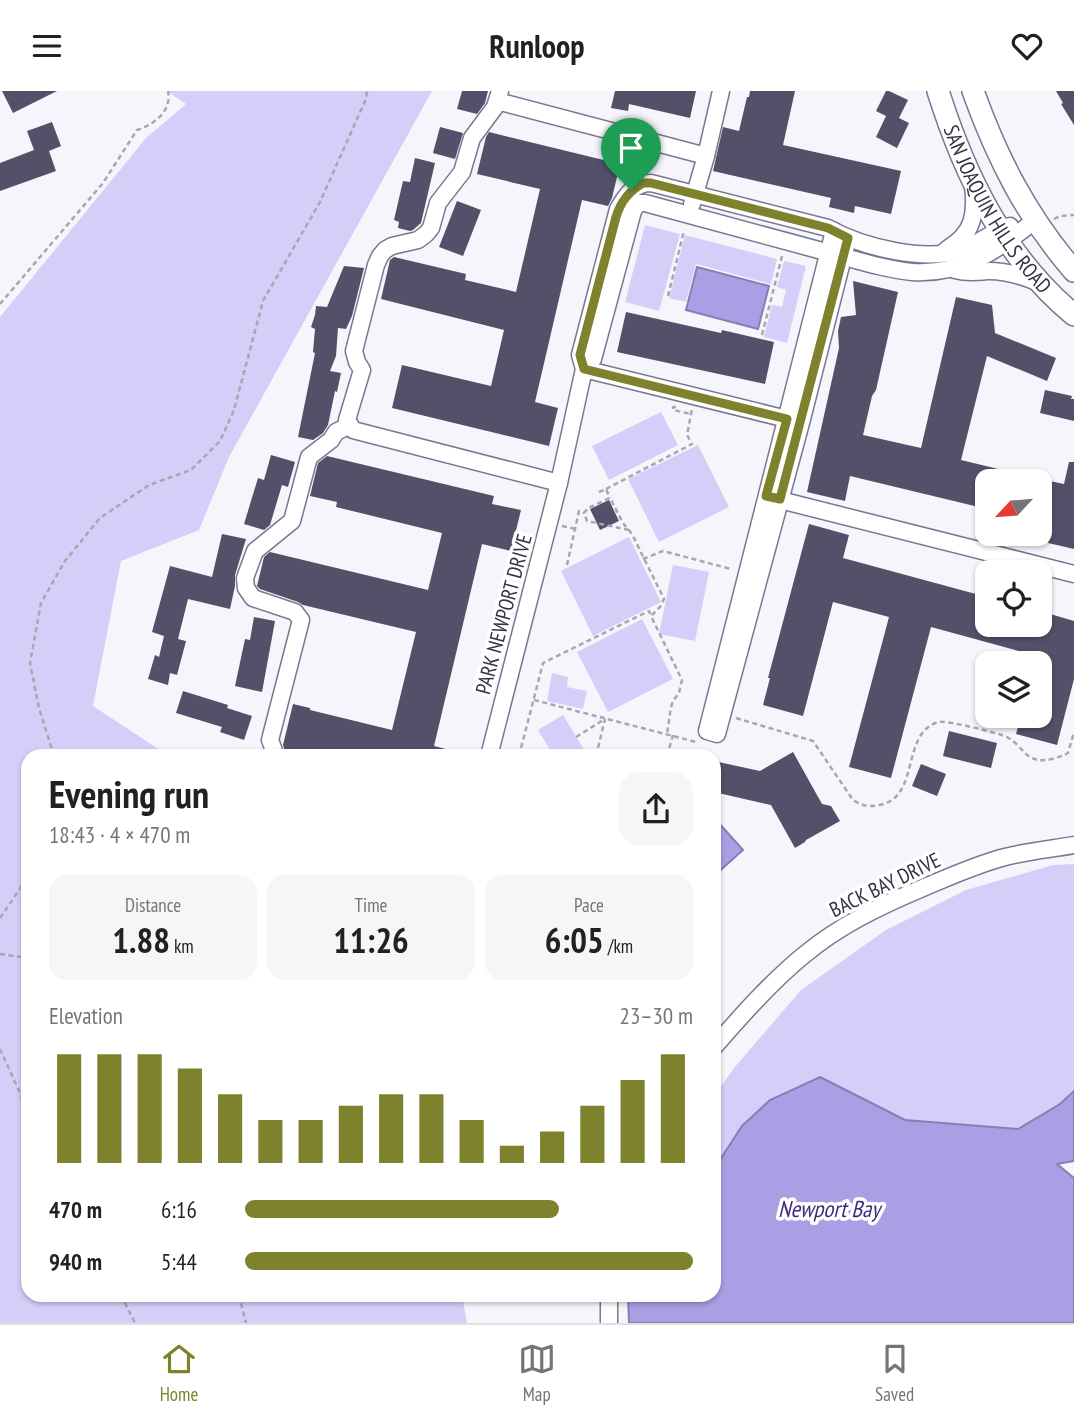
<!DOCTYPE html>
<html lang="en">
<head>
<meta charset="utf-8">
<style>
  body { margin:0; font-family:"PT Sans Narrow",sans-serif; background:#f6f6f6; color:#202124; height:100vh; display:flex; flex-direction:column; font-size:26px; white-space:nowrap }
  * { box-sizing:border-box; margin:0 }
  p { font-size:23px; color:#757577 }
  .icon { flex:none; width:38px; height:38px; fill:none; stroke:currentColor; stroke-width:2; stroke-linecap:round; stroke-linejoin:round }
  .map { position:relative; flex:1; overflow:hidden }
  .drawer { position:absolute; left:21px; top:658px; width:700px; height:553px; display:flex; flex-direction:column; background:#fff; border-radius:21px; box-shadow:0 2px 5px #0004 }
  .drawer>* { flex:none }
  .needle { width:46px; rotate:244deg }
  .controls { position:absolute; left:975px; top:378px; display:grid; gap:14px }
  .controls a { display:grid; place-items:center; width:77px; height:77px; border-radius:14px; background:#fff; box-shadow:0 2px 5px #0004; font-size:35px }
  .pin { position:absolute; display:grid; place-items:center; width:60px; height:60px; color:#fff; margin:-72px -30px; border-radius:50% 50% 50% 0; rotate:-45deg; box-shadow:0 0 7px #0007 }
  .pin .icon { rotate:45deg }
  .round { display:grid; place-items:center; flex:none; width:74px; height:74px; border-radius:21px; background:#f6f6f6 }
  .overview { display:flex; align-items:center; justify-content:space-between; height:119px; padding:0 28px }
  h1 { font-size:38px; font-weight:700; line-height:52px }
  .metrics { display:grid; grid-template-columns:repeat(3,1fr); gap:10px; height:119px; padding:7px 28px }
  .metrics div { display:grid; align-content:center; border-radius:18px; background:#f6f6f6; text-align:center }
  .metrics b { font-size:35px; font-weight:700 }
  .metrics small { font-size:19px; font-weight:400 }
  .metrics p { font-size:19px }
  .chart { height:196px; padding:14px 28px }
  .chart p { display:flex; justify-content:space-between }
  .chart svg { width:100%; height:126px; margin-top:7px; stroke:#7f822c; stroke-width:6 }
  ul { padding:0 28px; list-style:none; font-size:23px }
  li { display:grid; grid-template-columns:112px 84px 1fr; align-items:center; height:52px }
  li i { height:18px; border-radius:9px; background:#7f822c }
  header { display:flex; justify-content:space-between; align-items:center; height:91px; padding:0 28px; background:#fff; font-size:32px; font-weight:700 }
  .menu { display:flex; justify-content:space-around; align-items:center; height:98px; border-top:2px solid #e0e0e0; background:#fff; font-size:19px; color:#757577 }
  .menu a { display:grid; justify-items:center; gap:4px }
  .menu .active { color:#7f822c }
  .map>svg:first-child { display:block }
  .green { fill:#d4cff9 }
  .water { fill:#aa9ee4; stroke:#877eb3; stroke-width:2 }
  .building { fill:#535069 }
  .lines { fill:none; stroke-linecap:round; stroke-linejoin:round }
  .minor-casing { stroke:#7a7792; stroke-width:19 }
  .tertiary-casing { stroke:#7a7792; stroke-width:24 }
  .path { stroke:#a8a7af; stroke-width:2.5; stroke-dasharray:5 3.5; stroke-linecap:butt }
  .minor { stroke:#fff; stroke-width:16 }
  .tertiary { stroke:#fff; stroke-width:21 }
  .route-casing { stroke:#fff; stroke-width:14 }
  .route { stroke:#7f822c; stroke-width:9 }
  .labels { text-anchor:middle; stroke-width:7; stroke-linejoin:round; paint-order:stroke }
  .street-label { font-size:21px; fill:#363440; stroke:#fff }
  .water-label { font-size:23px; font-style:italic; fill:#422b7d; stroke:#fff }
</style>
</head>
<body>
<header><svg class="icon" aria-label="menu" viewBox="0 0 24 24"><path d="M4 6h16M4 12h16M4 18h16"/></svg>Runloop<svg class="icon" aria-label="heart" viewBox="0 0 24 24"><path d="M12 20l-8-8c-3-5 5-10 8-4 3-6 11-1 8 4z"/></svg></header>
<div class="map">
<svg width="1074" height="1232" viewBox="0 0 1074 1232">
  <rect width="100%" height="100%" fill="#f6f5fb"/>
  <g class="green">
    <polygon points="167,0 432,0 229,366 199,439 121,470 93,615 169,665 28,665 28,1204 462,1204 467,1232 0,1232 0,226 146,47 186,13"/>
    <polygon points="645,134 680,143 659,220 625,211"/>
    <polygon points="685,144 777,168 771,193 696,173 686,211 669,207"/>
    <polygon points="784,170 806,175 787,252 764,246 772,214 782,216 786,199 777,196"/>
    <polygon points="661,321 678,354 609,389 592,355"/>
    <polygon points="698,354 729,416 659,451 628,388"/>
    <polygon points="629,446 661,511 593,545 561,480"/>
    <polygon points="673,474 709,481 695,550 659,543"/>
    <polygon points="642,528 673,588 608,621 577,561"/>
    <polygon points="552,582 568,586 567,596 587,600 583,618 547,610"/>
    <polygon points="563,624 588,665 554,665 538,639"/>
    <polygon points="1074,773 1074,1000 1061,1013 1018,1038 905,1029 820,987 714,1078 714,1005 734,977 801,899 886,839 966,799 1053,774"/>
  </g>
  <g class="water">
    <polygon points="697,176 769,195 758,238 686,219"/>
    <polygon points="717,730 743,759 714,785 714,733"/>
    <polygon points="820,986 905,1029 1018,1038 1060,1013 1074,1000 1074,1070 1057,1073 1074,1087 1074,1232 629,1232 628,1204 714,1204 714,1078 742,1035 770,1009"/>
  </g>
  <g class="building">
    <polygon points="2,0 57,0 13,22"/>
    <polygon points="462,0 488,0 485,12 477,23 457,18"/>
    <polygon points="615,0 696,0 690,27 629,13 628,20 611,17"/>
    <polygon points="750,0 795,0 783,54 901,80 891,123 855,115 854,122 829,116 831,107 713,80 723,36 739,40 747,6 749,6"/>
    <polygon points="886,0 889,0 908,9 899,27 909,32 897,57 876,46 886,25 876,20"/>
    <polygon points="1056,0 1074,0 1074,34 1061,13 1063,12"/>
    <polygon points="52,31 61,55 49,60 56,80 0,100 0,72 34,59 27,40"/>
    <polygon points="440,36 463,42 455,68 433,62"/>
    <polygon points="489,41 620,73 612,107 608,115 582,109 535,311 558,317 549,355 392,317 402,274 491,295 504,239 381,208 390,169 394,166 466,183 465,189 516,201 540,98 477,83 486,46"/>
    <polygon points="415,67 435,72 421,132 413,139 410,140 398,137 399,131 394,129 403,90 410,91"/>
    <polygon points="457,110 481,119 463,165 439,156"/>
    <polygon points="344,175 364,177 352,225 346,238 338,237 336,265 330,280 341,282 337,301 335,300 328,334 323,342 313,349 298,346 315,262 313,261 315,238 311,236 315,224 316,215 327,216"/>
    <polygon points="853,190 898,201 876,299 872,305 863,344 921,357 956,206 992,214 995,242 1056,267 1047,290 987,265 961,369 1031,386 1031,390 987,390 987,418 850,385 845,410 807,401 839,257 838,240 841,226 856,224"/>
    <polygon points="626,221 721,242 722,239 774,251 765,293 617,261"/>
    <polygon points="1045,299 1072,305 1071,308 1074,308 1074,330 1040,322"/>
    <polygon points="271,364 295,371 288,396 282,394 270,434 264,439 244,433 258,387 264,389"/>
    <polygon points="327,365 494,405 492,413 521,419 511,460 482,453 434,655 457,661 457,665 306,665 285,660 283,654 293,613 310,617 310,619 392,639 416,541 303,514 298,511 260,498 257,495 264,466 270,461 428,499 442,442 336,416 337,411 310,405 318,372"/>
    <polygon points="1069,371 1074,371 1074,458 1048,452 1052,433 1040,430 1040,388 1064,393"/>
    <polygon points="609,409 619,430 600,439 590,418"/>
    <polygon points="809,433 849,444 843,467 987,506 987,534 1040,534 1040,520 1074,530 1074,588 1057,654 1016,643 1021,625 1040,625 1040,572 1035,572 1037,565 931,536 891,687 849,676 889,526 833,511 803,625 763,614 770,587 768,587"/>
    <polygon points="222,443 246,448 235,484 235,495 230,518 188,508 178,548 186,550 177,584 170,582 168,594 148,588 155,564 159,566 164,545 152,541 170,475 212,486"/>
    <polygon points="254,526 275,530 262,601 235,595 245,548 250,549"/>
    <polygon points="183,600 228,614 227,617 252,625 244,649 220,641 222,636 176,622"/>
    <polygon points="949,640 997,652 991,677 943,665"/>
    <polygon points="793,661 822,713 831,715 840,730 806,749 805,751 795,757 771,714 714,701 714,670 760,680"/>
    <polygon points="921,673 946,683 937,705 912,695"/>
  </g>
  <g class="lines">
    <defs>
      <g id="minor">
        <polyline points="500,0 495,16 472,47 462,81 438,112 431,137 426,143 418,149 392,155 385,159 380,165 376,174 354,260 357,271 362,279 347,329 353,339 559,392"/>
        <polyline points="497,10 706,65"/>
        <polyline points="692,113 706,65 721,0"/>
        <polyline points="834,140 707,640 717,643 801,332 848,147"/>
        <path d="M945,160c6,-5 13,-9 18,-15 12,-12 12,-34 10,-50"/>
        <path d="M955,179c12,3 22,2 34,1 17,0 34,5 50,12"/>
        <path d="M584,278l-4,-14 38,-146c8,-14 16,-26 33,-26l177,45c34,19 100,36 138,20 16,-7 28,-17 44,-22"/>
        <polyline points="584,278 795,330"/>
        <polyline points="772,407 1074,483"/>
        <polyline points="276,665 270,649 301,529 295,521 253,507 246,497 245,487 255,460 292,430 309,366 331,349 336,341 350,334"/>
        <path d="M489,665l70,-273 25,-114 9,-10 40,-148 5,-8h7l229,62c13,3 25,6 38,7 50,3 85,-21 122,-51"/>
        <path d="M714,956c28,-32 57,-65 90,-92 36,-30 78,-50 121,-68 26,-11 53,-23 80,-30 23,-6 46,-8 69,-12"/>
        <polyline points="609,1232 609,1204"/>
      </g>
      <g id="tertiary">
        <path id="s1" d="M938,0c27,85 66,166 136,224"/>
        <path d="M973,0c24,67 54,126 101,180"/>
      </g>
    </defs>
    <use href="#minor" class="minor-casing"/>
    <use href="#tertiary" class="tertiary-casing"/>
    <g class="path">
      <polyline points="1054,128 1060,125 1074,124"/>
      <polyline points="668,205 684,140"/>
      <path d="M0,213l103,-121 34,-53c18,-6 35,-19 31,-39"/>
      <polyline points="762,244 782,165"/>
      <polyline points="676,316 673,316 673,319 691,323"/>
      <polyline points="606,398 692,353 687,344 692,318"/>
      <polyline points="599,401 606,398 610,407"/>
      <polyline points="562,435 576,438"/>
      <polyline points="629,439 587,430 584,422 588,417 610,407 623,432 632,443 664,508 660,516 651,525 682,589 679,602 673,610 671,616 667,643"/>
      <polyline points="643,468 663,460 731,478"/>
      <polyline points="567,474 579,420 584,422"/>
      <polyline points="534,609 696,651"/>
      <path d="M736,627l77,23 40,59c9,6 16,7 26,5 42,-7 21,-71 59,-83 9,-2 60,11 69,15 19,11 18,28 45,22 6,-2 11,-3 16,-6l6,-21"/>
      <polyline points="576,646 605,628"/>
      <polyline points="54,665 39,617 30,572 41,512 65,470 100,427 149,394 191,379 220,350 234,319 263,210 320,111 366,8 367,0"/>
      <polyline points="519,665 543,572 649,520 651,525"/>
      <polyline points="596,665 605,628"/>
      <polyline points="667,665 673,644"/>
      <polyline points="0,827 28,786"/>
      <polyline points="0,863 28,867"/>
      <polyline points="0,958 28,1020"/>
      <polyline points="121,1204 135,1232"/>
      <polyline points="239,1204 246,1232"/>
    </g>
    <use href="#minor" class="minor"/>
    <use href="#tertiary" class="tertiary"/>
  </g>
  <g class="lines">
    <defs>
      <path id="route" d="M643,92h8l177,45 20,10 -68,261 -14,-3 21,-77 -203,-50 -4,-14 36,-138c5,-16 13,-26 27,-34z"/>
    </defs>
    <use href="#route" class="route-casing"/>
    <use href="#route" class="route"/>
  </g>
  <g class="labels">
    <g class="street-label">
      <text dy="7" stroke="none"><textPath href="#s1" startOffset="133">SAN JOAQUIN HILLS ROAD</textPath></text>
      <text transform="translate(504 523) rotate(-75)" y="7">PARK NEWPORT DRIVE</text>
      <text transform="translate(885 794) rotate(-26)" y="7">BACK BAY DRIVE</text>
    </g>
    <g class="water-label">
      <text x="829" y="1126">Newport Bay</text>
    </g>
  </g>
</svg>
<div class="controls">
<a><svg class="needle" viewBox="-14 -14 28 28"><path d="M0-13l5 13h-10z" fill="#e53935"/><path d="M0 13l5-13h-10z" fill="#757577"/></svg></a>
<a><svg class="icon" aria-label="locate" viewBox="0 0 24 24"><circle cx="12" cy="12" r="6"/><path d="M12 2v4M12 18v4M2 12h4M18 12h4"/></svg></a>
<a><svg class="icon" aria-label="layers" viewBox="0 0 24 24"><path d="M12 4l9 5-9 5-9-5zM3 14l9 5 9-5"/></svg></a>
</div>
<div class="pin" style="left:631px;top:99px;background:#1e9e55"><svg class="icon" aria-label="arrive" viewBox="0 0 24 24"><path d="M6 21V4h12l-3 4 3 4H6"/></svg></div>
<section class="drawer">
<div class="overview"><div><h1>Evening run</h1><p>18:43 · 4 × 470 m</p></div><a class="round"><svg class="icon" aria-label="share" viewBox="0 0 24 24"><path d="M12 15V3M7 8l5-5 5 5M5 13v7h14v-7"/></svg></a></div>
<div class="metrics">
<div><p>Distance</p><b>1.88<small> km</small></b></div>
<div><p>Time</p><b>11:26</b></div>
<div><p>Pace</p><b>6:05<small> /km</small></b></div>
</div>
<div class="chart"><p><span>Elevation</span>23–30 m</p>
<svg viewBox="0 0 160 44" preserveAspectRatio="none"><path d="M5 44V6M15 44V6M25 44V6M35 44V11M45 44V20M55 44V29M65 44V29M75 44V24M85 44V20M95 44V20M105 44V29M115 44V38M125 44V33M135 44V24M145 44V15M155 44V6"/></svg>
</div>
<ul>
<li><b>470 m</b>6:16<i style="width:70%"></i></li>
<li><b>940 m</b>5:44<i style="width:100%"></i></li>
</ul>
</section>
</div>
<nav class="menu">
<a class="active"><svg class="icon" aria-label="home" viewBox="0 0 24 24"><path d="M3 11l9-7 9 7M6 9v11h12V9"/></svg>Home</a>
<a><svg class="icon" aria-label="map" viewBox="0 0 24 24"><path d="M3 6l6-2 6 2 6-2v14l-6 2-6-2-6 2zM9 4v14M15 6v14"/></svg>Map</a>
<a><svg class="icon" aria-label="saved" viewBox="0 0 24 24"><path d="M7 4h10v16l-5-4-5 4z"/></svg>Saved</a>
</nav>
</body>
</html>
